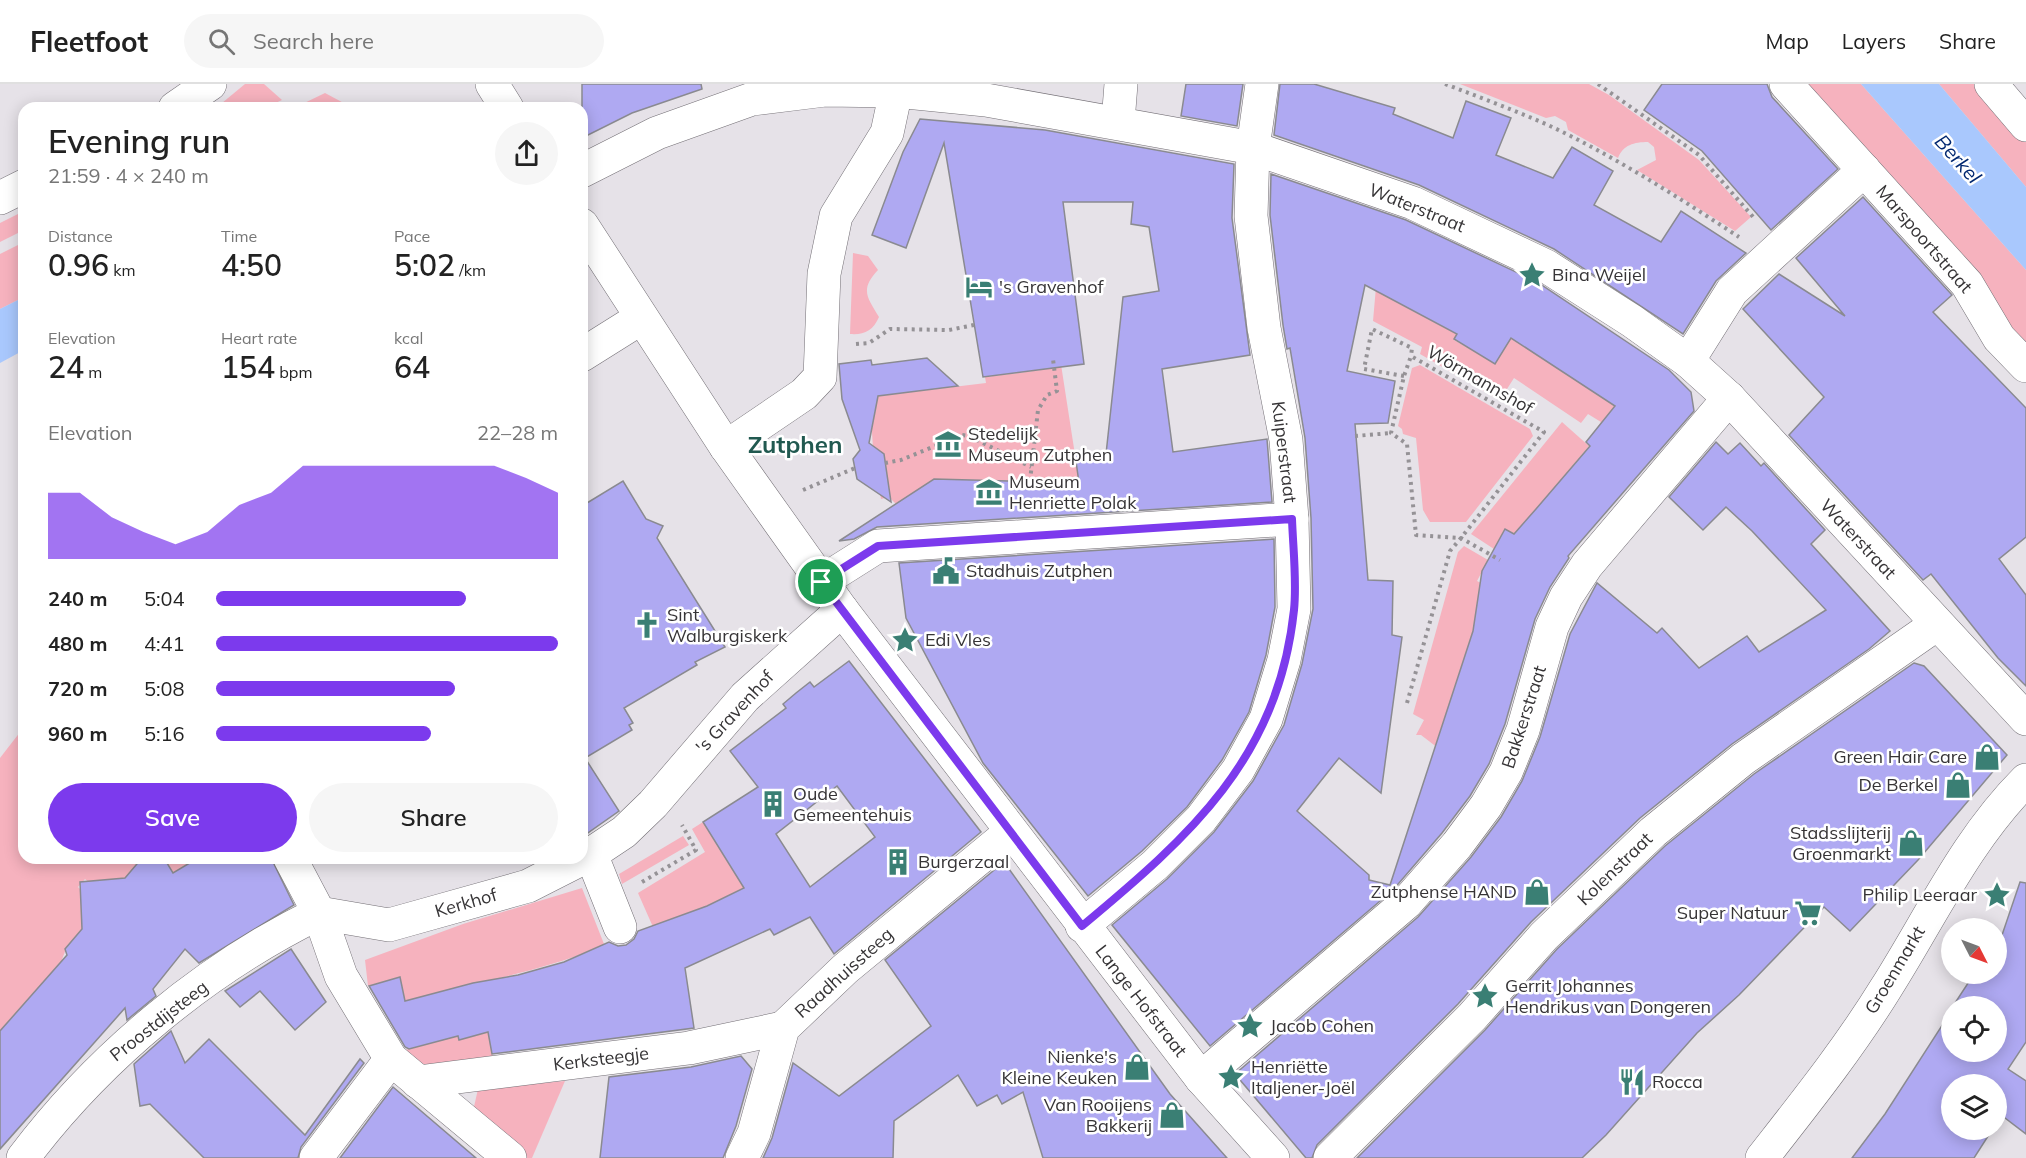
<!DOCTYPE html>
<html lang="en">
<head>
<meta charset="utf-8">
<style>
  body { margin:0; font-family:Mulish,sans-serif; background:#f6f6f6; color:#222; height:100vh; display:flex; flex-direction:column; font-size:22px; white-space:nowrap }
  * { box-sizing:border-box; margin:0 }
  p { font-size:20px; color:#767676 }
  .icon { flex:none; width:33px; height:33px; fill:none; stroke:currentColor; stroke-width:2; stroke-linecap:round; stroke-linejoin:round }
  .map { position:relative; flex:1; overflow:hidden }
  .sheet { position:absolute; left:18px; top:18px; width:570px; height:762px; display:flex; flex-direction:column; background:#fff; border-radius:18px; box-shadow:0 3px 15px #0003 }
  .sheet>* { flex:none }
  .needle { width:39px; rotate:132deg }
  .buttons { position:absolute; left:1941px; top:834px; display:grid; gap:12px }
  .buttons a { display:grid; place-items:center; width:66px; height:66px; border-radius:50%; background:#fff; box-shadow:0 3px 15px #0003; font-size:30px }
  .pin { position:absolute; display:grid; place-items:center; width:51px; height:51px; color:#fff; margin:-26px; border:3px solid #fff; border-radius:50%; box-shadow:0 2px 6px #0007 }
  .round { display:grid; place-items:center; flex:none; width:63px; height:63px; border-radius:32px; background:#f6f6f6 }
  .overview { display:flex; align-items:center; justify-content:space-between; height:102px; padding:0 30px }
  h1 { font-size:33px; font-weight:600; line-height:45px }
  .stats { display:grid; grid-template-columns:repeat(3,1fr); gap:9px; height:102px; padding:6px 30px }
  .stats div { display:grid; align-content:center }
  .stats b { font-size:30px; font-weight:600 }
  .stats small { font-size:16px; font-weight:400 }
  .stats p { font-size:16px }
  .chart { height:168px; padding:12px 30px }
  .chart p { display:flex; justify-content:space-between }
  .chart svg { width:100%; height:108px; margin-top:6px; fill:#7c3aed; opacity:.7 }
  .primary-button { display:flex; gap:12px; margin-top:auto; padding:12px 30px }
  .primary-button a { flex:1; height:69px; border-radius:36px; background:#7c3aed; color:#fff; font-size:24px; font-weight:600; line-height:69px; text-align:center }
  .primary-button a+a { background:#f6f6f6; color:#222 }
  ul { padding:0 30px; list-style:none; font-size:20px }
  li { display:grid; grid-template-columns:96px 72px 1fr; align-items:center; height:45px }
  li i { height:15px; border-radius:8px; background:#7c3aed }
  header { display:flex; align-items:center; gap:36px; box-sizing:border-box; height:84px; padding:0 30px; background:#fff; border-bottom:2px solid #e0e0e0 }
  header strong { font-size:28px }
  nav { display:flex; gap:33px; margin-inline-start:auto; font-size:21px }
  .search { width:420px; height:54px; background:#f6f6f6; display:flex; align-items:center; gap:15px; box-sizing:border-box; padding:0 21px; border-radius:33px; color:#767676; font-size:22px }
  .map>svg:first-child { display:block }
  .green { fill:#f6b2be }
  .water { fill:#a9c8fd }
  .building { fill:#afa9f2; stroke:#8a8a90; stroke-width:1.5; fill-rule:evenodd }
  .lines { fill:none; stroke-linecap:round; stroke-linejoin:round }
  .minor-casing { stroke:#736f75; stroke-width:34 }
  .path { stroke:#959296; stroke-width:4; stroke-dasharray:3 4.5; stroke-linecap:butt }
  .minor { stroke:#fff; stroke-width:33 }
  .route-casing { stroke:#fff; stroke-width:12 }
  .route { stroke:#7c3aed; stroke-width:8 }
  .labels { text-anchor:middle; stroke-width:5; stroke-linejoin:round; paint-order:stroke }
  .street-label { font-size:18px; fill:#363436; stroke:#fff }
  .poi-label { font-size:18px; fill:#363436; stroke:#fff; text-anchor:start }
  .water-label { font-size:20px; font-style:italic; fill:#002770; stroke:#fff }
  .district-label { font-size:24px; font-weight:bold; fill:#215950; stroke:#fff }
</style>
</head>
<body>
<header>
<strong>Fleetfoot</strong>
<div class="search"><svg class="icon" aria-label="search" viewBox="0 0 24 24"><circle cx="10" cy="10" r="6"/><path d="M15 15l6 6"/></svg>Search here</div>
<nav><a>Map</a><a>Layers</a><a>Share</a></nav>
</header>
<div class="map">
<svg width="2026" height="1074" viewBox="0 0 2026 1074">
  <rect width="100%" height="100%" fill="#e6e2e8"/>
  <g class="green">
    <polygon points="245,0 264,0 282,16 265,24 216,24"/>
    <path d="M1460,0h129l20,11 90,65 52,57 -16,14 -98,-61 19,-10 -2,-13 -6,-5c-14,0 -25,3 -30,16l-50,-28 -2,-8 -11,-6 -9,2z"/>
    <polygon points="1806,0 1861,0 2026,186 2026,264 2000,235 1981,191"/>
    <polygon points="1939,0 1977,0 2026,58 2026,103"/>
    <polygon points="325,9 353,24 294,24"/>
    <polygon points="24,127 24,146 0,158 0,139"/>
    <polygon points="24,158 24,213 0,225 0,170"/>
    <path d="M853,169l15,3 10,14c-19,20 -10,28 1,47 -6,14 -15,18 -29,17z"/>
    <polygon points="1376,203 1400,220 1457,250 1454,256 1495,279 1512,251 1565,289 1619,311 1605,357 1594,348 1601,338 1588,330 1581,339 1514,294 1500,316 1420,270 1422,263 1373,237"/>
    <polygon points="1060,274 1082,416 1067,398 934,395 902,426 889,413 881,415 873,365 870,313 986,299 985,293 1041,286"/>
    <polygon points="1420,281 1530,345 1533,352 1466,438 1430,438 1423,426 1416,354 1403,350 1402,345 1398,342 1412,284"/>
    <polygon points="1562,338 1589,362 1515,451 1505,445 1494,465 1471,450"/>
    <polygon points="1464,462 1488,476 1477,497 1487,502 1438,664 1421,651 1416,651 1424,636 1413,630 1458,468"/>
    <polygon points="24,643 24,774 142,774 117,804 107,796 98,796 93,802 85,795 78,803 85,810 81,816 81,825 92,834 66,865 61,878 0,947 0,674"/>
    <polygon points="703,738 744,804 707,822 653,843 638,809 705,768 692,745"/>
    <polygon points="683,752 689,761 622,800 619,790"/>
    <polygon points="164,774 198,774 174,789 169,782 163,780"/>
    <path d="M582,804l22,56 -8,5c-62,24 -127,35 -191,52l-5,-24 -32,9 -3,-26 98,-36z"/>
    <polygon points="488,948 494,979 421,987 401,967 458,952 459,956"/>
    <polygon points="565,997 532,1074 521,1074 471,1036 478,1005"/>
  </g>
  <g class="water">
    <polygon points="1861,0 1939,0 2026,103 2026,186"/>
    <polygon points="24,213 24,266 0,279 0,225"/>
  </g>
  <g class="building">
    <polygon points="582,0 701,0 702,5 632,29 582,54"/>
    <polygon points="1186,0 1243,0 1237,42 1181,32"/>
    <polygon points="1280,0 1314,0 1395,24 1393,30 1453,54 1466,17 1511,34 1496,71 1553,94 1572,63 1613,87 1594,121 1661,158 1681,127 1746,169 1716,197 1683,250 1554,165 1419,101 1274,51"/>
    <polygon points="1662,0 1767,0 1772,13 1838,85 1771,146 1702,67 1644,26"/>
    <polygon points="920,35 1045,46 1234,80 1232,134 1250,271 1162,285 1173,368 1267,355 1272,418 877,443 854,455 839,457 934,395 1079,399 1075,370 1106,370 1123,213 1159,207 1149,143 1131,140 1133,118 1063,118 1084,280 983,293 944,59 906,164 872,151 903,68"/>
    <path d="M1271,90l135,46 131,62 132,88 22,22 3,19 -126,145 1,2 -19,29 -15,32 -30,105 -16,40 -19,32 -28,37 -49,57 -183,156 -98,-121 55,-46 47,-47 39,-51 31,-56 18,-61 11,-55 -2,-91 -6,-80 -15,-90 -3,1 -4,-24 -13,-110zM1365,201l92,49 -3,5 41,25 16,-26 104,68 -29,36 4,4 -54,63 -22,25 -9,-5 -23,42 -9,60 -83,254 -21,-5v-5l-72,-64 42,-53 42,35 21,-156 -10,-2 1,-54 -25,-1 -13,-156 33,-1 7,-42 -48,-10z"/>
    <polygon points="1863,113 1952,211 1933,228 2026,324 2026,453 1999,475 2026,511 2026,602 1998,574 1931,490 1923,496 1789,351 1824,313 1743,225 1779,190 1845,232 1796,174"/>
    <polygon points="927,274 958,302 878,312 869,359 884,370 891,418 857,395 853,375 860,366 842,315 839,280 871,276 872,281"/>
    <polygon points="1716,358 1728,370 1740,359 1761,382 1764,379 1825,446 1811,460 1890,547 1869,565 1732,660 1640,734 1531,838 1458,920 1317,1061 1312,1074 1306,1074 1235,990 1418,833 1471,773 1501,733 1522,697 1540,653 1570,550 1597,499 1657,549 1662,544 1699,584 1747,552 1759,568 1826,526 1752,447 1726,423 1703,446 1669,413"/>
    <polygon points="623,397 646,435 663,442 657,454 725,563 695,578 697,581 624,624 633,639 629,641 632,646 585,674 619,727 582,753 582,422"/>
    <polygon points="1274,455 1275,523 1266,571 1249,628 1222,676 1187,723 1142,767 1088,812 983,679 906,534 899,479"/>
    <path d="M849,577l132,171 -147,122 -24,-37 -36,18 -4,-6 -85,39 9,60 -202,26 -4,-22 -29,8 -1,-4 -49,13 -4,-2 -36,-61 31,-9 5,24 68,-18 45,-8 46,-13 45,-20 9,4 8,-1 8,-6 4,-8 69,-25 37,-18 -41,-66 55,-35 -28,-36 56,-43 -3,-4 13,-11 14,-11 4,5zM837,702l38,51 -65,50 -34,-53z"/>
    <polygon points="1914,579 1924,582 2007,671 1918,776 1850,847 1824,823 1739,911 1697,949 1606,1051 1582,1074 1357,1074 1485,946 1557,865 1665,762 1754,690"/>
    <polygon points="142,774 164,774 173,789 198,774 271,774 294,821 199,879 185,865 153,905 156,912 127,936 125,924 0,1065 0,947 67,871 65,865 82,845 80,798 125,794"/>
    <polygon points="1004,778 1170,1010 1227,1074 1043,1074 1023,1008 1002,1020 997,1011 977,1022 958,991 894,1037 893,1074 763,1074 772,1054 793,979 839,1012 931,942 885,876"/>
    <polygon points="2020,798 2026,799 2026,958 2008,985 2026,997 2026,1050 2001,1031 1996,1038 1996,1000 1952,1000 1952,1046 1992,1046 1974,1074 1852,1074 1885,1030 1952,926 1952,968 1996,968 1996,922 1953,922 1974,890 1996,890 1996,855 2000,857"/>
    <polygon points="291,865 326,918 295,946 260,907 240,923 225,907"/>
    <polygon points="171,947 185,979 209,955 305,1051 360,975 364,979 301,1063 298,1074 204,1074 150,1020 140,1022 134,980"/>
    <polygon points="741,972 752,985 736,1042 723,1074 600,1074 609,993 691,983"/>
    <polygon points="393,1003 476,1074 340,1074"/>
  </g>
  <g class="lines">
    <defs>
      <g id="minor">
        <polyline points="492,0 507,24"/>
        <polyline points="1786,0 1967,200 1999,254 2026,282"/>
        <polyline points="1991,0 2026,41"/>
        <polyline points="175,24 210,0"/>
        <polyline points="1118,38 1121,0"/>
        <polyline points="582,87 657,49 752,15 825,6 896,7 986,16 1253,64 1413,119 1546,182 1632,237 1688,277 1729,314 2026,635"/>
        <polyline points="0,114 24,102"/>
        <polyline points="582,141 726,363 842,526 1201,994 1273,1074"/>
        <polyline points="582,271 641,234"/>
        <polyline points="1688,277 1732,207 1864,86"/>
        <polyline points="726,363 804,310 820,293 824,190 836,132 887,49 896,7"/>
        <polyline points="821,498 878,462 1292,435"/>
        <polyline points="591,770 620,843"/>
        <polyline points="290,774 319,829 341,892 391,975 510,1074"/>
        <polyline points="319,829 389,841 528,802 591,770 624,748 653,720 745,613 842,526"/>
        <polyline points="1082,842 1155,781 1201,735 1238,686 1266,635 1284,576 1294,525 1292,435 1286,356 1264,244 1251,132 1253,64 1262,0"/>
        <polyline points="1201,994 1406,819 1457,761 1486,722 1506,688 1523,646 1552,543 1566,513 1587,481 1729,314"/>
        <polyline points="418,998 689,964 783,944"/>
        <path d="M23,1074c76,-101 182,-189 296,-245"/>
        <polyline points="316,1074 391,975"/>
        <polyline points="742,1074 754,1049 783,944 845,885 1011,748"/>
        <polyline points="1330,1074 1472,933 1544,852 1653,748 1743,675 1937,540"/>
        <path d="M1762,1074c43,-55 87,-110 124,-170 45,-71 80,-148 140,-208"/>
      </g>
    </defs>
    <use href="#minor" class="minor-casing"/>
    <g class="path">
      <path d="M1445,0c34,13 69,26 103,41 66,31 130,72 191,112"/>
      <polyline points="1598,0 1699,71 1754,134"/>
      <polyline points="856,260 869,259 890,245 949,246 974,241"/>
      <polyline points="1404,292 1364,285 1372,245 1412,264 1411,272"/>
      <polyline points="1355,352 1391,349"/>
      <polyline points="885,379 901,376 962,351 969,352 1031,383"/>
      <polyline points="1030,397 1038,326 1047,311 1057,307 1053,275"/>
      <polyline points="803,406 855,384"/>
      <polyline points="1407,619 1450,467 1461,454 1544,348 1411,272 1404,292 1391,349 1407,360 1416,451 1461,454 1500,476"/>
      <polyline points="642,798 696,766 682,741"/>
    </g>
    <use href="#minor" class="minor"/>
  </g>
  <g class="lines">
    <defs>
      <path id="route" d="M1292,435c1,29 5,62 2,91 -16,149 -104,226 -212,316l-261,-344 57,-36z"/>
    </defs>
    <use href="#route" class="route-casing"/>
    <use href="#route" class="route"/>
  </g>
  <defs>
    <symbol id="sight-bare" viewBox="-9 -9 18 18"><path d="M0-6L1.8-2.2L6-1.7L2.9 1.2L3.7 5.4L0 3.3L-3.7 5.4L-2.9 1.2L-6-1.7L-1.8-2.2Z" fill="#3a7f74" stroke="#fff" stroke-width="2.5" paint-order="stroke"/></symbol>
    <symbol id="hotel-bare" viewBox="-9 -9 18 18"><path d="M-6-4.5h1.5V1H6V5H4.5V3h-9V5H-6ZM-4 0a1.8 1.8 0 1 1 3.6 0ZM.5 0V-2.5h3Q6-2.5 6 0Z" fill="#3a7f74" stroke="#fff" stroke-width="2.5" paint-order="stroke"/></symbol>
    <symbol id="museum-bare" viewBox="-9 -9 18 18"><path d="M0-6L6-3V-2H-6V-3ZM-5-1h2V3h-2ZM-1-1h2V3h-2ZM3-1h2V3H3ZM-6 4H6V6H-6Z" fill="#3a7f74" stroke="#fff" stroke-width="2.5" paint-order="stroke"/></symbol>
    <symbol id="civic-bare" viewBox="-9 -9 18 18"><path d="M-.6-6.5H3V-4.5H.6V-3L4-1V1h2V6H-6V1h2V-1L-.6-3ZM-1.2 2.5V6h2.4V2.5Z" fill="#3a7f74" stroke="#fff" stroke-width="2.5" paint-order="stroke"/></symbol>
    <symbol id="church-bare" viewBox="-9 -9 18 18"><path d="M-1.2-6h2.4v3.5h3.3v2.4h-3.3V6h-2.4V-.1h-3.3v-2.4h3.3Z" fill="#3a7f74" stroke="#fff" stroke-width="2.5" paint-order="stroke"/></symbol>
    <symbol id="shop-bare" viewBox="-9 -9 18 18"><path d="M-5-2.5h2.3a2.7 3.5 0 0 1 5.4 0H5L5.5 6h-11ZM-1.5-2.5h3a1.5 2.3 0 0 0-3 0Z" fill="#3a7f74" stroke="#fff" stroke-width="2.5" paint-order="stroke"/></symbol>
    <symbol id="building-bare" viewBox="-9 -9 18 18"><path d="M-4-6H4V6H1V3H-1V6H-4ZM-2.5-4.3h1.7v1.8h-1.7ZM.8-4.3h1.7v1.8H.8ZM-2.5-1h1.7V.8h-1.7ZM.8-1h1.7V.8H.8Z" fill="#3a7f74" stroke="#fff" stroke-width="2.5" paint-order="stroke"/></symbol>
    <symbol id="supermarket-bare" viewBox="-9 -9 18 18"><path d="M-6-5.5h2.5l.6 2H6L4.5 2H-2.5L-4.4-4H-6ZM-1.5 3.2a1.3 1.3 0 1 0 .1 0ZM3 3.2a1.3 1.3 0 1 0 .1 0Z" fill="#3a7f74" stroke="#fff" stroke-width="2.5" paint-order="stroke"/></symbol>
    <symbol id="restaurant-bare" viewBox="-9 -9 18 18"><path d="M-5-6h1v4h1v-4h1v4h1v-4h1v5L-1.5 .5V6h-2V.5L-5-1ZM5-6V6H3V1.5H1.5Q1.5-4 5-6Z" fill="#3a7f74" stroke="#fff" stroke-width="2.5" paint-order="stroke"/></symbol>
  </defs>
  <g fill-rule="evenodd">
    <use href="#sight-bare" x="1513" y="172" width="38" height="38"/>
    <use href="#hotel-bare" x="960" y="184" width="38" height="38"/>
    <use href="#museum-bare" x="929" y="341" width="38" height="38"/>
    <use href="#museum-bare" x="970" y="389" width="38" height="38"/>
    <use href="#civic-bare" x="927" y="468" width="38" height="38"/>
    <use href="#church-bare" x="628" y="522" width="38" height="38"/>
    <use href="#sight-bare" x="886" y="537" width="38" height="38"/>
    <use href="#shop-bare" x="1968" y="654" width="38" height="38"/>
    <use href="#shop-bare" x="1939" y="682" width="38" height="38"/>
    <use href="#building-bare" x="754" y="701" width="38" height="38"/>
    <use href="#shop-bare" x="1892" y="740" width="38" height="38"/>
    <use href="#building-bare" x="879" y="759" width="38" height="38"/>
    <use href="#shop-bare" x="1518" y="789" width="38" height="38"/>
    <use href="#sight-bare" x="1978" y="792" width="38" height="38"/>
    <use href="#supermarket-bare" x="1789" y="810" width="38" height="38"/>
    <use href="#sight-bare" x="1466" y="893" width="38" height="38"/>
    <use href="#sight-bare" x="1231" y="923" width="38" height="38"/>
    <use href="#shop-bare" x="1118" y="964" width="38" height="38"/>
    <use href="#sight-bare" x="1212" y="974" width="38" height="38"/>
    <use href="#restaurant-bare" x="1613" y="979" width="38" height="38"/>
    <use href="#shop-bare" x="1153" y="1012" width="38" height="38"/>
  </g>
  <g class="labels">
    <g class="street-label">
      <text transform="translate(1417 124) rotate(22)" y="6">Waterstraat</text>
      <text transform="translate(1924 155) rotate(49)" y="6">Marspoortstraat</text>
      <text transform="translate(1480 296) rotate(30)" y="6">Wörmannshof</text>
      <text transform="translate(1284 368) rotate(83)" y="6">Kuiperstraat</text>
      <text transform="translate(1858 455) rotate(47)" y="6">Waterstraat</text>
      <text transform="translate(735 628) rotate(-47)" y="6">'s Gravenhof</text>
      <text transform="translate(1524 633) rotate(-72)" y="6">Bakkerstraat</text>
      <text transform="translate(1615 785) rotate(-44)" y="6">Kolenstraat</text>
      <text transform="translate(466 819) rotate(-16)" y="6">Kerkhof</text>
      <text transform="translate(1895 886) rotate(-59)" y="6">Groenmarkt</text>
      <text transform="translate(844 889) rotate(-42)" y="6">Raadhuissteeg</text>
      <text transform="translate(1141 917) rotate(52)" y="6">Lange Hofstraat</text>
      <text transform="translate(159 937) rotate(-38)" y="6">Proostdijsteeg</text>
      <text transform="translate(601 975) rotate(-7)" y="6">Kerksteegje</text>
    </g>
    <g class="poi-label">
      <text x="1552" y="197">Bina Weijel</text>
      <text x="999" y="209">'s Gravenhof</text>
      <text x="968" y="356">Stedelijk<tspan x="968" dy="21">Museum Zutphen</tspan></text>
      <text x="1009" y="404">Museum<tspan x="1009" dy="21">Henriette Polak</tspan></text>
      <text x="966" y="493">Stadhuis Zutphen</text>
      <text x="667" y="537">Sint<tspan x="667" dy="21">Walburgiskerk</tspan></text>
      <text x="925" y="562">Edi Vles</text>
      <text x="1967" y="679" text-anchor="end">Green Hair Care</text>
      <text x="1938" y="707" text-anchor="end">De Berkel</text>
      <text x="793" y="716">Oude<tspan x="793" dy="21">Gemeentehuis</tspan></text>
      <text x="1891" y="755" text-anchor="end">Stadsslijterij<tspan x="1891" dy="21">Groenmarkt</tspan></text>
      <text x="918" y="784">Burgerzaal</text>
      <text x="1517" y="814" text-anchor="end">Zutphense HAND</text>
      <text x="1977" y="817" text-anchor="end">Philip Leeraar</text>
      <text x="1788" y="835" text-anchor="end">Super Natuur</text>
      <text x="1505" y="908">Gerrit Johannes<tspan x="1505" dy="21">Hendrikus van Dongeren</tspan></text>
      <text x="1270" y="948">Jacob Cohen</text>
      <text x="1117" y="979" text-anchor="end">Nienke's<tspan x="1117" dy="21">Kleine Keuken</tspan></text>
      <text x="1251" y="989">Henriëtte<tspan x="1251" dy="21">Italjener-Joël</tspan></text>
      <text x="1652" y="1004">Rocca</text>
      <text x="1152" y="1027" text-anchor="end">Van Rooijens<tspan x="1152" dy="21">Bakkerij</tspan></text>
    </g>
    <g class="water-label">
      <text transform="translate(1958 75) rotate(48)" y="7">Berkel</text>
    </g>
    <g class="district-label">
      <text x="795" y="369">Zutphen</text>
    </g>
  </g>
</svg>
<div class="buttons">
<a><svg class="needle" viewBox="-14 -14 28 28"><path d="M0-13l5 13h-10z" fill="#e53935"/><path d="M0 13l5-13h-10z" fill="#767676"/></svg></a>
<a><svg class="icon" aria-label="locate" viewBox="0 0 24 24"><circle cx="12" cy="12" r="6"/><path d="M12 2v4M12 18v4M2 12h4M18 12h4"/></svg></a>
<a><svg class="icon" aria-label="layers" viewBox="0 0 24 24"><path d="M12 4l9 5-9 5-9-5zM3 14l9 5 9-5"/></svg></a>
</div>
<div class="pin" style="left:821px;top:498px;background:#1e9e55"><svg class="icon" aria-label="arrive" viewBox="0 0 24 24"><path d="M6 21V4h12l-3 4 3 4H6"/></svg></div>
<section class="sheet">
<div class="overview"><div><h1>Evening run</h1><p>21:59 · 4 × 240 m</p></div><a class="round"><svg class="icon" aria-label="share" viewBox="0 0 24 24"><path d="M12 15V3M7 8l5-5 5 5M5 13v7h14v-7"/></svg></a></div>
<div class="stats">
<div><p>Distance</p><b>0.96<small> km</small></b></div>
<div><p>Time</p><b>4:50</b></div>
<div><p>Pace</p><b>5:02<small> /km</small></b></div>
</div>
<div class="stats">
<div><p>Elevation</p><b>24<small> m</small></b></div>
<div><p>Heart rate</p><b>154<small> bpm</small></b></div>
<div><p>kcal</p><b>64</b></div>
</div>
<div class="chart"><p><span>Elevation</span>22–28 m</p>
<svg viewBox="0 0 160 44" preserveAspectRatio="none"><path d="M0 44V17L10 17L20 27L30 33L40 38L50 33L60 22L70 17L80 6L90 6L100 6L110 6L120 6L130 6L140 6L150 11L160 17V44z"/></svg>
</div>
<ul>
<li><b>240 m</b>5:04<i style="width:73%"></i></li>
<li><b>480 m</b>4:41<i style="width:100%"></i></li>
<li><b>720 m</b>5:08<i style="width:70%"></i></li>
<li><b>960 m</b>5:16<i style="width:63%"></i></li>
</ul>
<div class="primary-button"><a>Save</a><a>Share</a></div>
</section>
</div>
</body>
</html>
